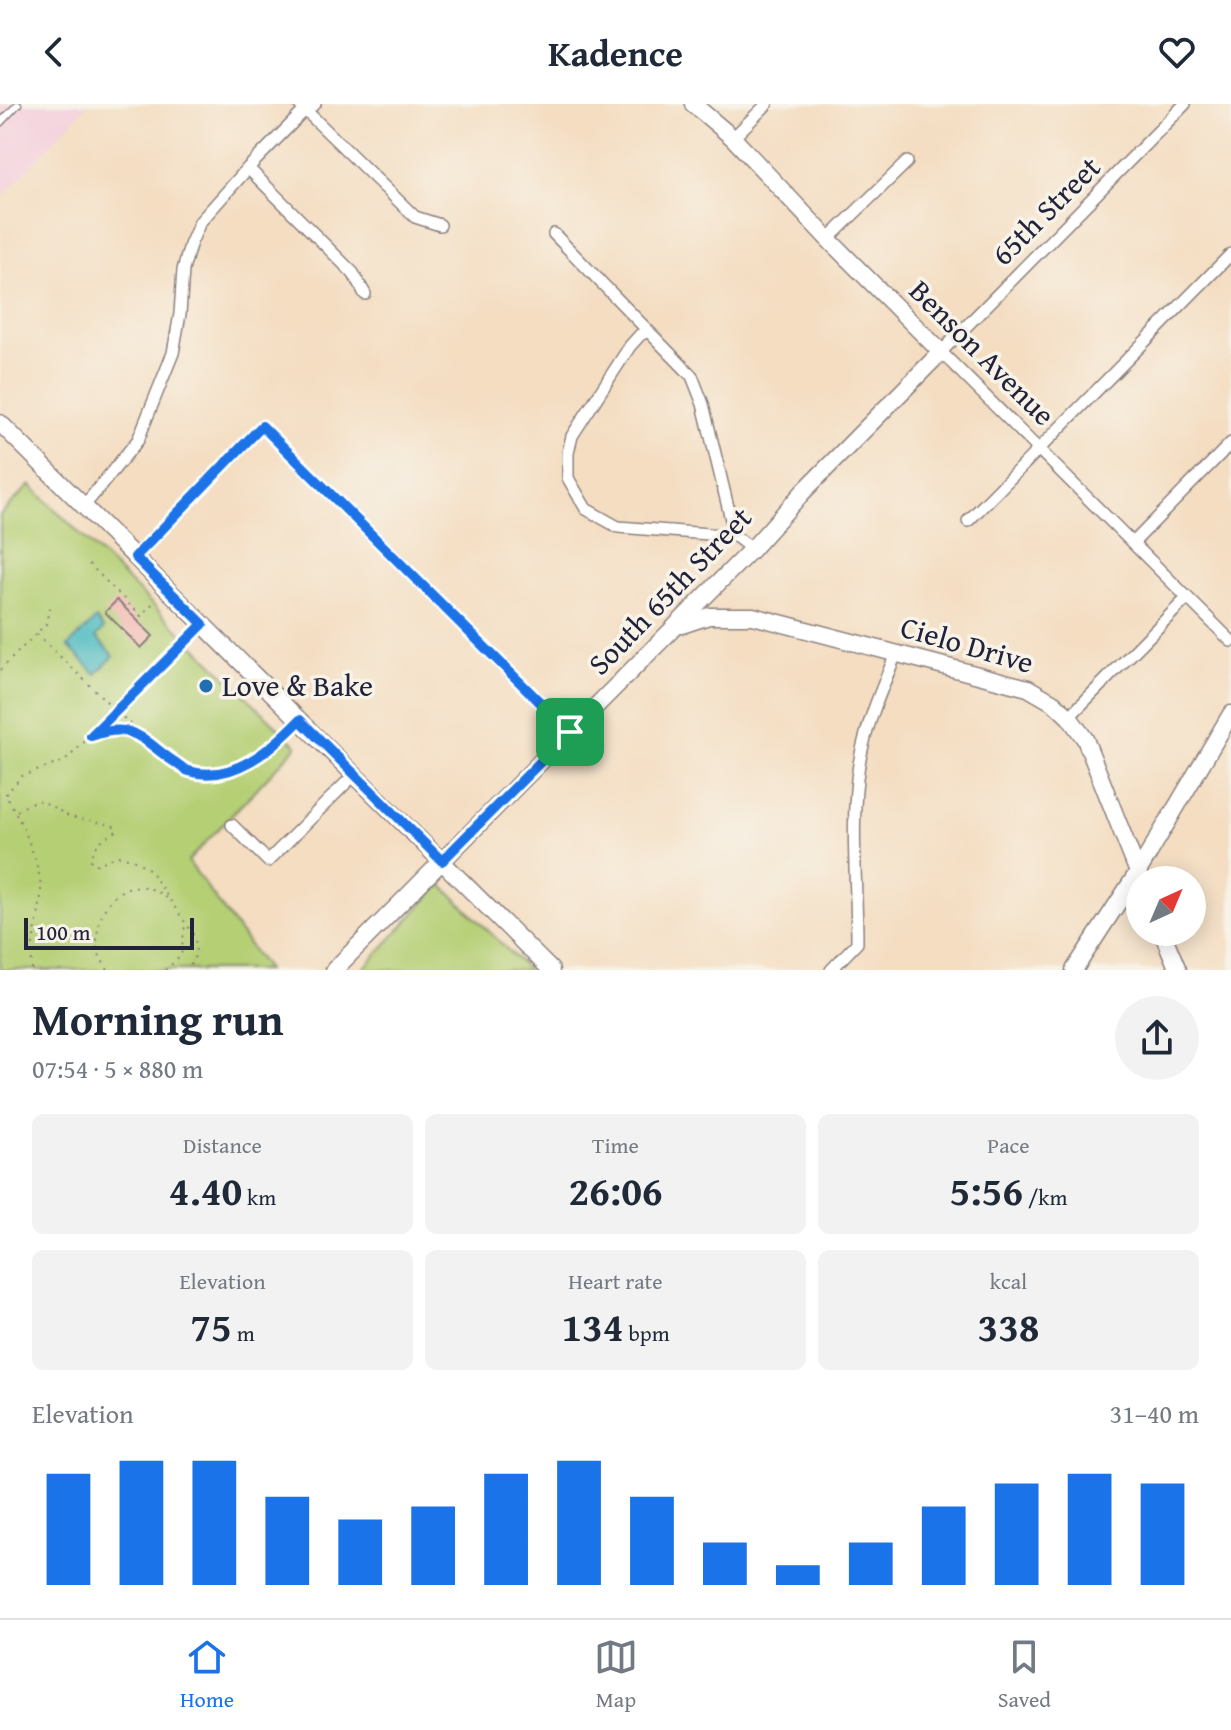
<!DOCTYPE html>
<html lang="en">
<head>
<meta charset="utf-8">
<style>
  body { margin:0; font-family:"Gentium Book Plus",serif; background:#f2f2f3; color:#1f2937; height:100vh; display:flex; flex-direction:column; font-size:30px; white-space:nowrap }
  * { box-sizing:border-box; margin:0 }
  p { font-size:26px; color:#747a83 }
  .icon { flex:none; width:44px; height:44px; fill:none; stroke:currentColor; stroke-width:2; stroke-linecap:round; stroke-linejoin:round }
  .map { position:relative; height:866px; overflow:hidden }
  .side { display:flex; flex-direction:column; background:#fff; flex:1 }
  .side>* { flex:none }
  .needle { width:52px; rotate:44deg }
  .tools { position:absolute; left:1126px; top:762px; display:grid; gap:16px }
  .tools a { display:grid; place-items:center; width:80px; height:80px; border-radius:50%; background:#fff; box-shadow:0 4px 20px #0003; font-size:40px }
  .scale { position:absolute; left:24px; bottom:20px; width:170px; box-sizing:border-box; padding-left:8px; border:4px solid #22223b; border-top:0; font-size:22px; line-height:28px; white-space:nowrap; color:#22223b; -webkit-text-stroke:6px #f7f3e8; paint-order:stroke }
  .pin { position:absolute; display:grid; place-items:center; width:68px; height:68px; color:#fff; margin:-34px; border-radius:16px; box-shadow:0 4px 12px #0006 }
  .round { display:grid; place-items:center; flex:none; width:84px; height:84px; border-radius:42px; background:#f2f2f3 }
  .summary { display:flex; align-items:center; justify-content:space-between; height:136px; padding:0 32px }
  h1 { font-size:44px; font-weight:700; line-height:60px }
  .stats { display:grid; grid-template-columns:repeat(3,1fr); gap:12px; height:136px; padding:8px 32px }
  .stats div { display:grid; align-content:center; border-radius:12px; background:#f2f2f3; text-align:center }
  .stats b { font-size:40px; font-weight:700 }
  .stats small { font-size:22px; font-weight:400 }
  .stats p { font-size:22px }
  .chart { height:224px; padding:16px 32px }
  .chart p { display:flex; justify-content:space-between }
  .chart svg { width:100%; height:144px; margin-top:8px; stroke:#1a73e8; stroke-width:6 }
  header { display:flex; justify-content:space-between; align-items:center; height:104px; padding:0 32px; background:#fff; font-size:36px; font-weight:700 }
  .tabs { display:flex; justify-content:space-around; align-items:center; height:112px; border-top:2px solid #e0e1e3; background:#fff; font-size:22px; color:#747a83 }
  .tabs a { display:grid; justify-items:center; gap:4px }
  .tabs .current { color:#1a73e8 }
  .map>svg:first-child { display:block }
  .built { fill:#f4cfdd }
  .green { fill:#b5cf75; stroke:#6c7858; stroke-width:2 }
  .water { fill:#49b9c0; stroke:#366e7e; stroke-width:2 }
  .building { fill:#f2afab }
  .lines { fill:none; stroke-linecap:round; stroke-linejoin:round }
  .lane-casing { stroke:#8b807e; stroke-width:9 }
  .street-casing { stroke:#8b807e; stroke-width:14 }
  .secondary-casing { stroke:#8b807e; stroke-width:19 }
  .path { stroke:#8b807e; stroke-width:2; stroke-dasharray:2 6; stroke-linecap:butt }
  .lane { stroke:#fff; stroke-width:6 }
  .street { stroke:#fff; stroke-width:11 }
  .secondary { stroke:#fff; stroke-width:16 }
  .route-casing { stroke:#fff; stroke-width:16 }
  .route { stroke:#1a73e8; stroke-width:10 }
  .poi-dot { fill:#1f6fb2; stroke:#f7f3e8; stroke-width:3 }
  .labels { text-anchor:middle; stroke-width:7; stroke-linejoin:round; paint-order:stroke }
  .street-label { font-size:30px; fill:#22223b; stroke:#f7f3e8 }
  .poi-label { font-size:30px; fill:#22223b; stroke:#f7f3e8; text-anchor:start }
</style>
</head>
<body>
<header><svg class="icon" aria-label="back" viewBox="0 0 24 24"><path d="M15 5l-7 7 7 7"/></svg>Kadence<svg class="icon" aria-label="heart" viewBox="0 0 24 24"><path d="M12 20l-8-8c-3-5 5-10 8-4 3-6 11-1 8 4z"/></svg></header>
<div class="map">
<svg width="1231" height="866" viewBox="0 0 1231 866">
  <rect width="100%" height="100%" fill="#f7f3e8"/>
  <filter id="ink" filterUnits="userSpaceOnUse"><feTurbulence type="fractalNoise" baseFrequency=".0125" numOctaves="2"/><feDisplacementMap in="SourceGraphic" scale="16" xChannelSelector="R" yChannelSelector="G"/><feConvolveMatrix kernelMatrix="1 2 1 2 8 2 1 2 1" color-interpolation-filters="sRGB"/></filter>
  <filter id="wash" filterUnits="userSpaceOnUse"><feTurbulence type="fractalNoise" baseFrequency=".006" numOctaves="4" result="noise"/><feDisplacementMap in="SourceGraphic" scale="32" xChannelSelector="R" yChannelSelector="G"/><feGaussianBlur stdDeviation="1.8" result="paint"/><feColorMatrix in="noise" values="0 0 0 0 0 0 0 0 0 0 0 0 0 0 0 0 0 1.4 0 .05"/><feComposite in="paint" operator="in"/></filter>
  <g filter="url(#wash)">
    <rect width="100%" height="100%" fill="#f4ddc1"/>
    <polygon class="built" points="0,0 88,0 0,95"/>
    <g class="green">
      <polygon points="30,381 297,642 188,757 267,866 0,866 0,411"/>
      <polygon points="441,780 528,866 362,866"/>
    </g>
    <polygon class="water" points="96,515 104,525 96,533 114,552 96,570 68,542"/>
    <g id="blocks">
      <polygon class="building" points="117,496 153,532 141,544 105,508"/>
    </g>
  </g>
  <g filter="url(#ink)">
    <use href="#blocks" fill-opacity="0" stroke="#8b807e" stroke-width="2"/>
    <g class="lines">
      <defs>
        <polyline id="lane" points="0,19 18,0"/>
        <g id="street">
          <polyline points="299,0 415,113 440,121"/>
          <polyline points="1185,0 941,248 1231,537"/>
          <polyline points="733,34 767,0"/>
          <polyline points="248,64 353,169 365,190"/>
          <polyline points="554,130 692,272 703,300 735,432 752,445"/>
          <polyline points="828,135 907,58"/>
          <polyline points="648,227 640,231 630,242 572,332 568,349 568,374 586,405 618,423 735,432"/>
          <polyline points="84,402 138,336 173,249 180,210 183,166 190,141 200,118 248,64 305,6 315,0"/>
          <polyline points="968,417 1231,150"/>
          <polyline points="1133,439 1231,339"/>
          <polyline points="135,453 262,322 570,628"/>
          <polyline points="1069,613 1187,494"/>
          <polyline points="232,721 268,757 355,670"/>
          <path d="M831,866l26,-27c0,-57 -7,-122 2,-179 7,-39 22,-74 37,-110"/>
        </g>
        <g id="secondary">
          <polyline points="0,319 551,866"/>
          <polyline points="682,521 709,512 753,512 1028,584 1054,599 1069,613 1085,635 1141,776"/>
          <polyline points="1162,828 1178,866"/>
          <polyline points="334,866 752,445 803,388 941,248 828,135 733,34 693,0"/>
          <polyline points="1074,866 1138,768 1231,610"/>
        </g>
      </defs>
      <use href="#lane" class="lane-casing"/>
      <use href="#street" class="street-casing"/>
      <use href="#secondary" class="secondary-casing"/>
      <g class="path">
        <polyline points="89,460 141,512 156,496"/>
        <polyline points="37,530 135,625 187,666 216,671 237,665 289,627"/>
        <polyline points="0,566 46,520 50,500"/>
        <polyline points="93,631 108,626 137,629"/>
        <polyline points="17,707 36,696 44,698 70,713 113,721 117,727 99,738 90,755 95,761 118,752 133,755 149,765 195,833 196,850 188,866"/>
        <path d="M32,866c-2,-28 7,-48 9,-75 2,-26 -21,-79 -36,-100l17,-19 43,-15 128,-126"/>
        <path d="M108,866c-6,-9 -12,-18 -11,-29 0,-40 33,-73 69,-43"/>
        <polyline points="165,866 181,852 185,820"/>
      </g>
      <use href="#lane" class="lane"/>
      <use href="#street" class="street"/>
      <use href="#secondary" class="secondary"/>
    </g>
  </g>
  <g class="lines" filter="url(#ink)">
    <defs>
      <path id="route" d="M262,322l308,306 -128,129 -142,-141c-28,29 -68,64 -111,51 -6,-2 -11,-7 -16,-10 -32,-22 -39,-40 -82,-25l112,-112 -68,-67z"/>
    </defs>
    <use href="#route" class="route-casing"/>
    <use href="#route" class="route"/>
  </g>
  <circle class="poi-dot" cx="206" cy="582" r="8"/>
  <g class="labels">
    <g class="street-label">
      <text transform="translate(1046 107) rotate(-45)" y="10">65th Street</text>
      <text transform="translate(982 249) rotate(45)" y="10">Benson Avenue</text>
      <text transform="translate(670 487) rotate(-46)" y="10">South 65th Street</text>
      <text transform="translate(967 541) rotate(16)" y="10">Cielo Drive</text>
    </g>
    <g class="poi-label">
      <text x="222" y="592">Love &amp; Bake</text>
    </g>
  </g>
</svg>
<div class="tools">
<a><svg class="needle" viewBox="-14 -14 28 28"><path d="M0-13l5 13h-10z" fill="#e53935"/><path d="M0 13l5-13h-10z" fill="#747a83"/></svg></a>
</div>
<div class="scale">100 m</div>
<div class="pin" style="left:570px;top:628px;background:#1e9e55"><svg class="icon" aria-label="arrive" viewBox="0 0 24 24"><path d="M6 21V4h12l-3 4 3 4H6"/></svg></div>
</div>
<section class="side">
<div class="summary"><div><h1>Morning run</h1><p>07:54 · 5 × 880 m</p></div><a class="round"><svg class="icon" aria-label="share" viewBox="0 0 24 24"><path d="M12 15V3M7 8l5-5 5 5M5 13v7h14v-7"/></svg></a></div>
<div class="stats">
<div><p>Distance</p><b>4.40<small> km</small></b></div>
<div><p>Time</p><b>26:06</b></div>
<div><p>Pace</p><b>5:56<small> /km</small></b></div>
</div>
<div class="stats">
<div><p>Elevation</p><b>75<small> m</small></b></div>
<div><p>Heart rate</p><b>134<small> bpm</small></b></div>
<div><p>kcal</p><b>338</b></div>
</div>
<div class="chart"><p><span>Elevation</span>31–40 m</p>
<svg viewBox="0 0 160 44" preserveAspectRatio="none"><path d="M5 44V10M15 44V6M25 44V6M35 44V17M45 44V24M55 44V20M65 44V10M75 44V6M85 44V17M95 44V31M105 44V38M115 44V31M125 44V20M135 44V13M145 44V10M155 44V13"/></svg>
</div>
</section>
<nav class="tabs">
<a class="current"><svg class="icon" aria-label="home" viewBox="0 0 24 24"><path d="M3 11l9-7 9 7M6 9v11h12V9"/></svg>Home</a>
<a><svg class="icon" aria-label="map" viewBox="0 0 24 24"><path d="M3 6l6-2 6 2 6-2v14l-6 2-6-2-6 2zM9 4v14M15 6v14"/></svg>Map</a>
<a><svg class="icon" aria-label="saved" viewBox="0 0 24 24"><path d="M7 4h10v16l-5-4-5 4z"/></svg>Saved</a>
</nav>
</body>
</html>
